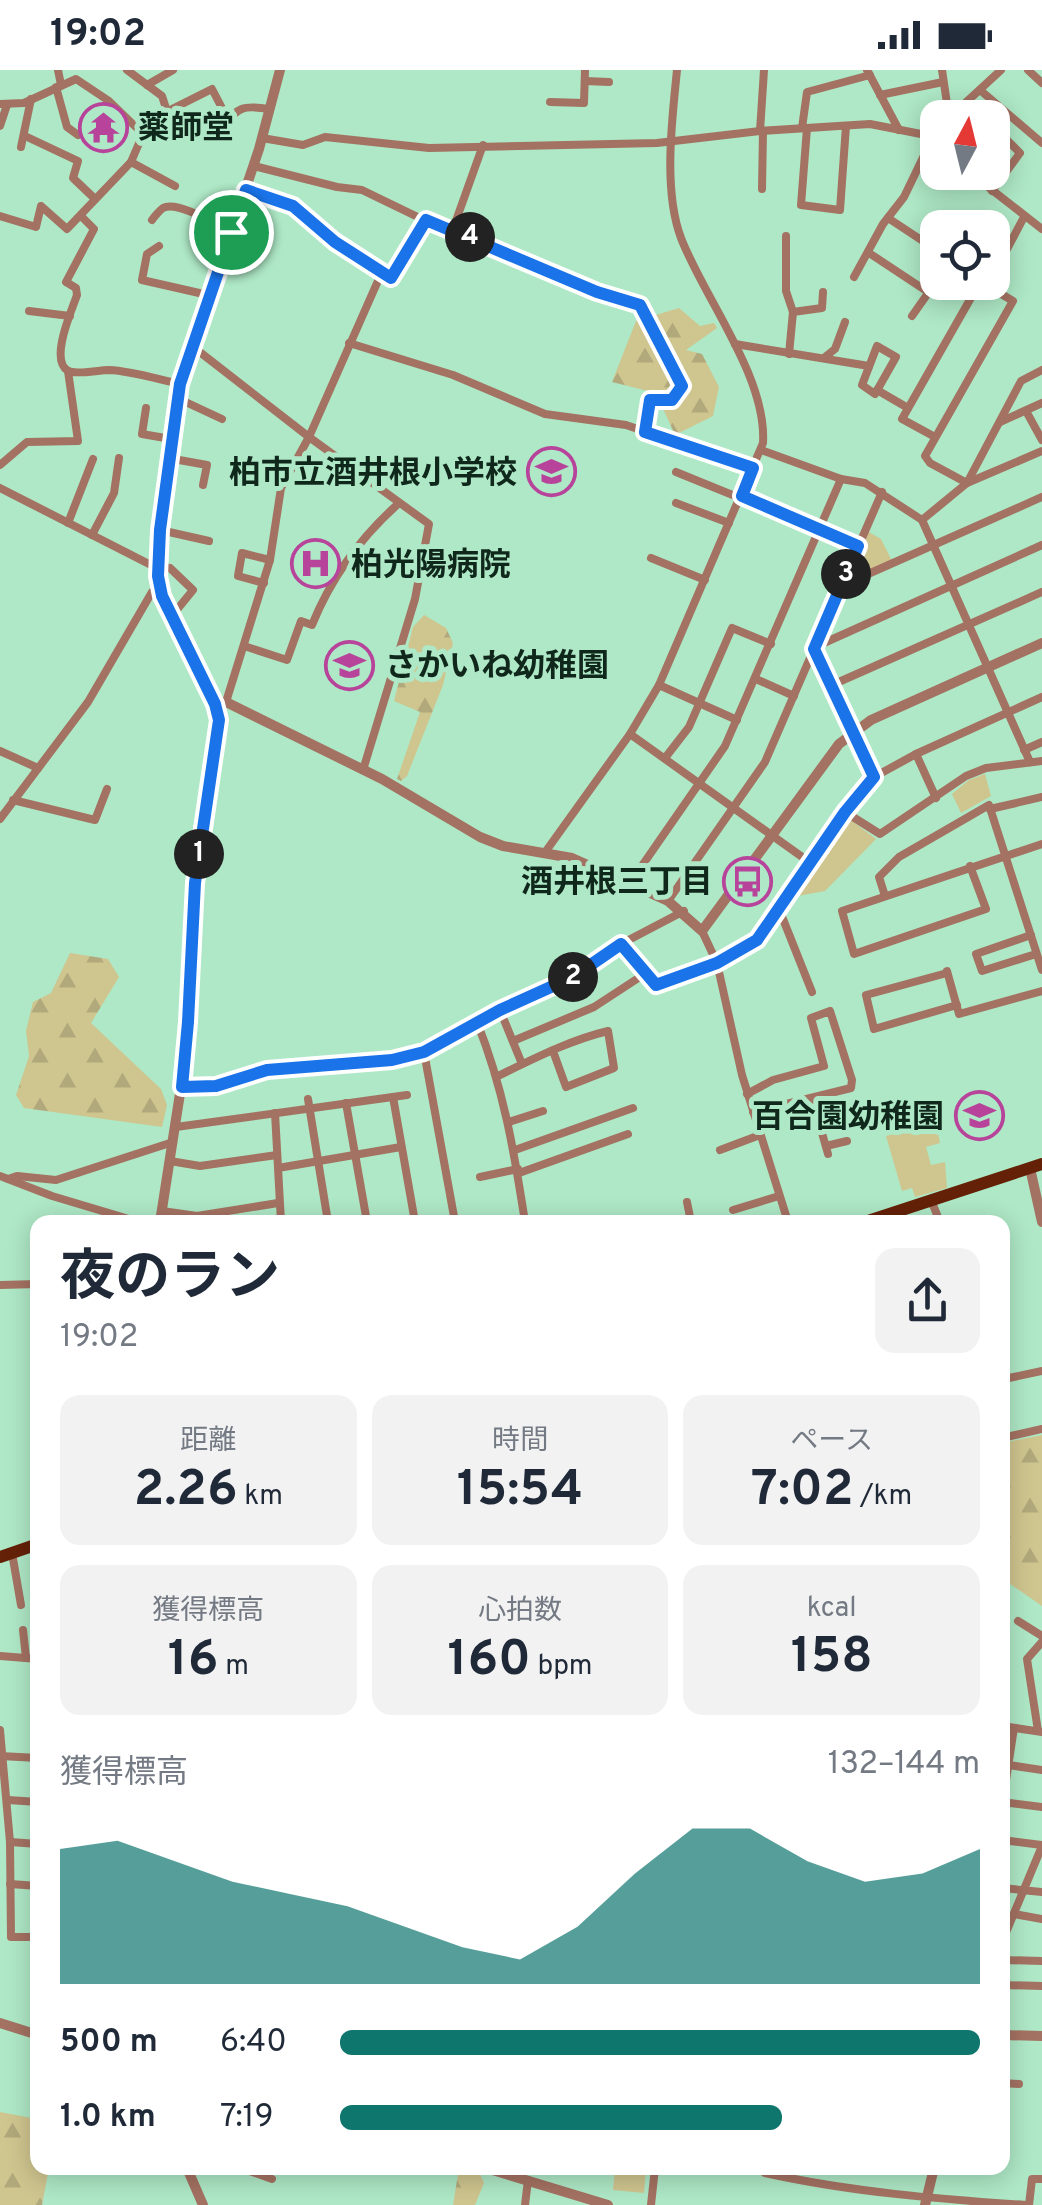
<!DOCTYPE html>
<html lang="ja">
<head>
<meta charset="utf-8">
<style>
  body { margin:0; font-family:Overpass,"Noto Sans JP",sans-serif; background:#f2f2f3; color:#1f2937; height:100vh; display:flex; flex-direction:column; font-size:38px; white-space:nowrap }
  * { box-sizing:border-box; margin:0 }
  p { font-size:32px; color:#747a83 }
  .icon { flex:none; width:55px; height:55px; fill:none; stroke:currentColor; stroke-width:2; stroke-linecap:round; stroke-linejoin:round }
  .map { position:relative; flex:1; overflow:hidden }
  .side { position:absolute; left:30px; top:1145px; width:980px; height:960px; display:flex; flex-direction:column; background:#fff; border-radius:20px; box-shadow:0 5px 25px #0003 }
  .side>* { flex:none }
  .needle { width:65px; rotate:7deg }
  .fabs { position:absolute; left:920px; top:30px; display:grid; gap:20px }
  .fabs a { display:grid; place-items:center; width:90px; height:90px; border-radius:20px; background:#fff; box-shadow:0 5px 25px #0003; font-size:50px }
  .pin { position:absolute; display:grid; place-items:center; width:85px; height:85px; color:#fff; margin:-42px; border:5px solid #fff; border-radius:50%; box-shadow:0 2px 10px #0007 }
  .km { position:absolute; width:50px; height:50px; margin:-25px; border-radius:50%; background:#222; color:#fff; font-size:28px; line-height:50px; text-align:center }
  .round { display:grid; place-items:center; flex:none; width:105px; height:105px; border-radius:20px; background:#f2f2f3 }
  .head { display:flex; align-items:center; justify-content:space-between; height:170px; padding:0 30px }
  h1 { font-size:55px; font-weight:700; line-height:75px }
  .figures { display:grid; grid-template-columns:repeat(3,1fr); gap:15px; height:170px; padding:10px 30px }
  .figures div { display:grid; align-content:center; border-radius:20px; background:#f2f2f3; text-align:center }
  .figures b { font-size:50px; font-weight:700 }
  .figures small { font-size:28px; font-weight:400 }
  .figures p { font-size:28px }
  .chart { height:280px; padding:20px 30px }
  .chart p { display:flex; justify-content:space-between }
  .chart svg { width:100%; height:180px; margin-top:10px; fill:#0f766e; opacity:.7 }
  ul { padding:0 30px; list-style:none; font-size:32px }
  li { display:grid; grid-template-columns:160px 120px 1fr; align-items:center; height:75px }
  li i { height:25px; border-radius:12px; background:#0f766e }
  .status { display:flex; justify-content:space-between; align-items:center; height:70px; padding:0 50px; background:#fff; direction:ltr }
  .status svg { height:28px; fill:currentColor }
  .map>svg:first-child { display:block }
  .green { fill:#cfc58f }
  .forest { fill:url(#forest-firs) }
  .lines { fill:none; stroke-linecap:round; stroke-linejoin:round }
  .minor { stroke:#a47262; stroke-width:8 }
  .tertiary { stroke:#a47262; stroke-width:10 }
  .primary { stroke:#642107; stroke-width:12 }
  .route-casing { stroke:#fff; stroke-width:20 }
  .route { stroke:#1a73e8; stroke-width:12 }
  .labels { text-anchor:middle; stroke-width:10; stroke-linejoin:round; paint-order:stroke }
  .poi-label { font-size:32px; font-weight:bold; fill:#10271b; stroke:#aee8c6; text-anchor:start }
</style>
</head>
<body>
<div class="status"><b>19:02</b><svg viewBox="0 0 49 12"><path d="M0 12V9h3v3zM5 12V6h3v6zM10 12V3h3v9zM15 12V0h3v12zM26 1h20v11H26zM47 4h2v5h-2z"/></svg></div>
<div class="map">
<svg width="1042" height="2135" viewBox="0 0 1042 2135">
  <defs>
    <pattern id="forest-firs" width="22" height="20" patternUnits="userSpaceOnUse" patternTransform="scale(2.5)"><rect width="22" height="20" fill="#cfc58f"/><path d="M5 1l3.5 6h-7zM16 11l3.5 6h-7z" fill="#b1a97b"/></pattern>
  </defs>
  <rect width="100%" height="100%" fill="#aee8c6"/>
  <g class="green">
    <polygon points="867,461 881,469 892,491 850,510 847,508"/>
    <polygon points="985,704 991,726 961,743 952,724 969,710"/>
    <polygon points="848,748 876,769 825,821 792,827"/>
    <polygon points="936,1052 940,1073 926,1077 931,1095 945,1092 947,1118 915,1127 912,1118 902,1121 886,1066"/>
    <polygon points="615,2098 646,2098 644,2123 613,2120"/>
  </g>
  <g class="forest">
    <polygon points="679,238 700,256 714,253 717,258 686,280 702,284 719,317 713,346 675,365 656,323 612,312 636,251"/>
    <polygon points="424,545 446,558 453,573 443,615 407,706 401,711 397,709 420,642 394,631 413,557"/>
    <polygon points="70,883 108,889 119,907 91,953 161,1019 167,1035 162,1057 24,1038 16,1025 29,986 26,961 33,932 51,923"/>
    <polygon points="1042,1365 1042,1536 1003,1509 1002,1373"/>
    <polygon points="0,2042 37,2049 38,2098 49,2098 42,2135 0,2135"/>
    <polygon points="459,2098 478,2099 484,2113 475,2135 453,2135"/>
  </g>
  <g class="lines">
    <g class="minor">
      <polyline points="58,0 61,15"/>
      <polyline points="127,0 162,26 175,66"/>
      <polyline points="867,0 899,60"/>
      <polyline points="942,0 949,47"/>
      <polyline points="1028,0 1042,13"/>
      <polyline points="585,11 609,12"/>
      <polyline points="147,15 173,0"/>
      <polyline points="56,17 67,57 78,65"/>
      <polyline points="980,20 1042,73"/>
      <polyline points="880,25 943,12"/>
      <polyline points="550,32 584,33 585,0"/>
      <path d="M0,34l24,-1 52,-24 33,22 34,33 49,2 26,-5c20,-22 21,-27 51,-22"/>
      <polyline points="168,41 212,19 223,40 232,47"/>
      <polyline points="949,48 1001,0"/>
      <polyline points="0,56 7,35"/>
      <polyline points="802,58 807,22 870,5"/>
      <polyline points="807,58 801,135 840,140 846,56"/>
      <polyline points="760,61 764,0"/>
      <polyline points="25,66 78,91 73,108 94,128"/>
      <polyline points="262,68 303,75 325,67 429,78 657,73 760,61 870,54 926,65 938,78"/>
      <polyline points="21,77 31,29"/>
      <polyline points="131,92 175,116"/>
      <polyline points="254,96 337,117 362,120 426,151"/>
      <polyline points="969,102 1042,159"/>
      <polyline points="762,119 763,61"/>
      <polyline points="246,120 293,135 335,172 391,209 426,151 597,222 640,235 682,316 672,330 650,330 645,362"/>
      <polyline points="992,121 1020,83 995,58 992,60"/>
      <polyline points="0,146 36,157 41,136 67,159 131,92 143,64"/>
      <path d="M81,146l13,13 -28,53 10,6 1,7c-5,15 -28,65 -9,76 9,4 30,-1 41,-1 23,1 48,9 71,14"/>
      <polyline points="888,148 938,181"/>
      <path d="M152,150c2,-3 8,-10 11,-12 14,-8 54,17 68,24"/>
      <polyline points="453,159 483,75"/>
      <polyline points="786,166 786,221 793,242 789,284"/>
      <polyline points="159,176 147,184 142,210 208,225"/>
      <polyline points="1006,181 1024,147"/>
      <polyline points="869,183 928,222"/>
      <polyline points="854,207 883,154 904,127 930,73"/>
      <polyline points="981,212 1013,231 925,386 930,393 967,413 1042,381"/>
      <polyline points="29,241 70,246"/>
      <polyline points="793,242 822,238 823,222"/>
      <polyline points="912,246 938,209"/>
      <polyline points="349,273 453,305 545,344 626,355 753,398"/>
      <polyline points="735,274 869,296"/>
      <polyline points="192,276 309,367 429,454 415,529 363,700"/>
      <polygon points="877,276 896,287 875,324 862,315"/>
      <polyline points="825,287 835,279 845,252"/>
      <polyline points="877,320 908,338"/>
      <polyline points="177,328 222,349"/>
      <polyline points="146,338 142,364 171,369"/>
      <polyline points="1026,341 1042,370"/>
      <polyline points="1000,352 1042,333"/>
      <polyline points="935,367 902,349 980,212"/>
      <polyline points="761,380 841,409 865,413 922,450 1030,692"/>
      <polyline points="168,388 207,395 203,415"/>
      <polyline points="0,395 27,372 78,371 68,301"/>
      <polyline points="676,402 858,476"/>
      <polyline points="0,418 151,495 170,498 193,520 171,547"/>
      <polyline points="676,433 729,453"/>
      <polyline points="922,450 967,413 1021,311 1042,300"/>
      <polyline points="68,453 93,389"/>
      <polyline points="160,460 209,471"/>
      <polyline points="92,465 114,423 119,388"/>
      <polyline points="651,488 705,510"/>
      <polyline points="264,513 238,506 242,483 270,490"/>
      <polyline points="841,516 1042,427"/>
      <path d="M244,576l43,14 14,-39 11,4c19,-47 48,-87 86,-121"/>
      <polyline points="815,577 1042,475"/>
      <polyline points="815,579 874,707"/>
      <polyline points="756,609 794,626"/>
      <polyline points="659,615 737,650"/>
      <polyline points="832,615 1042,522"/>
      <polyline points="226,632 270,490 281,418 309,367 381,204"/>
      <polyline points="630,664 812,794"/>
      <polyline points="1024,680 1042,672"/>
      <polyline points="0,681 38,698"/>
      <polyline points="916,684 936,728"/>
      <polyline points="665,688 689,657 732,558 771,574"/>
      <polyline points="13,730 95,750 107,719"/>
      <polyline points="990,739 1042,727"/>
      <polyline points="845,742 880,764 966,706 986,698 1042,691"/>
      <polyline points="0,749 88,632 152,522 160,517"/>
      <path d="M546,781l84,-117 29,-49 104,-242c4,-66 -59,-145 -82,-205 -18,-48 -9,-118 -4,-168"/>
      <polyline points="970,796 986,839 854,884 842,841 1042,774"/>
      <polyline points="630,813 725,676 841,409"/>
      <polyline points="885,826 879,807 899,787 989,735 1042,900"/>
      <polyline points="668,831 765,692 882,422"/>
      <polyline points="779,839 812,922"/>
      <polyline points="702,861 717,893 742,1005 788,1152"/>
      <polyline points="1031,865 976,884 982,901 1036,884"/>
      <polyline points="621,874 657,915 717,893 757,870 845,742 874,707 916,684 1042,627"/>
      <polyline points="947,901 959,944 1042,921"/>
      <polyline points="947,903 866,925 874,959 957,935"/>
      <polyline points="500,940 522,994"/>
      <path d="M477,952c27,68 37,129 48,200"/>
      <polyline points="513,971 594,937 646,903"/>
      <polyline points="424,982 455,1152"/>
      <path d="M498,1006c35,-17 72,-36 110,-45l6,37 -48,19 -13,-36"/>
      <polyline points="181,1017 216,1016 267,1000 392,990 424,982 500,940 573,907 621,874 684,841"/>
      <polyline points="747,1024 773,1010 824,996 811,948 830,941 852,1010 851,1018 753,1042"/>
      <polyline points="393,1027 415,1152"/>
      <polyline points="812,1028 828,1084"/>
      <polyline points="308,1029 328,1152"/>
      <polyline points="346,1033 367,1152"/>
      <polyline points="275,1043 281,1152"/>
      <polyline points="509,1052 543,1041"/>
      <polyline points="176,1057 407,1025"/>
      <polyline points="826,1076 847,1071"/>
      <polyline points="515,1080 633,1038"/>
      <polyline points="720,1080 760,1065"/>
      <polyline points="170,1091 200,1096 277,1085"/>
      <polyline points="278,1098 401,1077"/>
      <polyline points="519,1103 628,1064"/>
      <polyline points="0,1106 52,1126 139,1152"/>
      <polyline points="480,1107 518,1099"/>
      <polyline points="8,1109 17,1106 56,1110 173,1072"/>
      <polyline points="931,1130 940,1152"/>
      <polyline points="687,1132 691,1152"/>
      <polyline points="733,1140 779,1126"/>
      <polyline points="162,1141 197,1146 278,1133"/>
      <polyline points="0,1215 38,1214"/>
      <polyline points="1004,1309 1042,1301"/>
      <polyline points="1002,1368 1042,1359"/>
      <polyline points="12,1483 21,1535"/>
      <polyline points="1018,1551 1042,1566"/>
      <polyline points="23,1560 26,1588"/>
      <polyline points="0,1586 38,1589"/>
      <polyline points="34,1649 38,1608"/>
      <polyline points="1002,1656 1042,1662"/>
      <polyline points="0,1660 10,1772 11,1867 38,1867"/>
      <polyline points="1038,1661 1027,1589 1042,1572"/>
      <polyline points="0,1686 38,1688"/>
      <polyline points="1002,1694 1042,1700"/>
      <polyline points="8,1730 38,1732"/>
      <polyline points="1002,1732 1042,1737"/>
      <polyline points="1002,1736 1014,1658"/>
      <polyline points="1002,1770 1042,1775"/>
      <polyline points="10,1772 38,1774"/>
      <polyline points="10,1814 38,1816"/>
      <polyline points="1002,1818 1042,1822"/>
      <polyline points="1014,1844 1042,1849"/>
      <polyline points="1002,1872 1042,1776"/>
      <polyline points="1002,1890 1042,1891"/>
      <polyline points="1002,1915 1042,1916"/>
      <polyline points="1002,2013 1019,2014"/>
      <polyline points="1002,2084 1006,2084"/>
      <polyline points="241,2098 272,2109"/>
      <path d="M765,2103c86,19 173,26 261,32"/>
      <polyline points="525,2135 528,2110"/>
      <polyline points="651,2135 655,2098"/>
      <polyline points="1029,2135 1032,2109 1042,2109"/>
    </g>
    <g class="tertiary">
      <polyline points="215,634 226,632 382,709 480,767 503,776 572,788 668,831 702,861 839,674 871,650 1042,573"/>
      <polyline points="1030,1098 1042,1152"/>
      <polyline points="160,1152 181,1017 188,952 195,813 219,650 215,634 162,526 158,495 160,460 180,314 259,79 280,0"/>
      <polyline points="0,1953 38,1965"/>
      <polyline points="1002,1965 1042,1966"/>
      <polyline points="187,2098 203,2135"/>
      <polyline points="486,2098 608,2135"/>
      <polyline points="925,2135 934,2098"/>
    </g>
    <g class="primary">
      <polyline points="865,1152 1042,1094"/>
      <polyline points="0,1487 38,1474"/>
    </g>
  </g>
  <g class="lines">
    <defs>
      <polygon id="route" points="246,120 293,136 335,172 391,208 426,150 597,222 640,235 682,316 672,330 650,330 645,362 753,398 742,426 858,476 814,579 874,707 845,742 757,870 717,893 656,915 621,874 573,907 500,940 424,982 392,990 267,1000 216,1016 182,1017 188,952 195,813 219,650 215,634 162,526 158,506 160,460 180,314"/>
    </defs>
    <use href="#route" class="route-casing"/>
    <use href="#route" class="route"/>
  </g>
  <defs>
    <symbol id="temple-ring" viewBox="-11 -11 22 22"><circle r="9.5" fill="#aee8c6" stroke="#b8439b" stroke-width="1.5"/><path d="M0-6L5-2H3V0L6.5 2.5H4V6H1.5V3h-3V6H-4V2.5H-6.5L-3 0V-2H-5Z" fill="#b8439b"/></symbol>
    <symbol id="school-ring" viewBox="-11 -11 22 22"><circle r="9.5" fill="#aee8c6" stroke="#b8439b" stroke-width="1.5"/><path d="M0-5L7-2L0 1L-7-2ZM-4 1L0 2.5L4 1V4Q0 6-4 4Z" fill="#b8439b"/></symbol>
    <symbol id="hospital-ring" viewBox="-11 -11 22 22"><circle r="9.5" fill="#aee8c6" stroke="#b8439b" stroke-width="1.5"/><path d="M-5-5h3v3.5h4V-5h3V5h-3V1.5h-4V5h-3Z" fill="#b8439b"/></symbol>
    <symbol id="bus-ring" viewBox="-11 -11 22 22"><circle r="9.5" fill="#aee8c6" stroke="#b8439b" stroke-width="1.5"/><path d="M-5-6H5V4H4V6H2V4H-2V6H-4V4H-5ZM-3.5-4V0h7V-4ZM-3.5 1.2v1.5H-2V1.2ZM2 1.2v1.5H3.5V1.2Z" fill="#b8439b"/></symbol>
  </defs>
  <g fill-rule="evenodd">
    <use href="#temple-ring" x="76" y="30" width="55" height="55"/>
    <use href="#school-ring" x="524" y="374" width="55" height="55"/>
    <use href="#hospital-ring" x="288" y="466" width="55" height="55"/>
    <use href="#school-ring" x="322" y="568" width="55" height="55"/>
    <use href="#bus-ring" x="720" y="784" width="55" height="55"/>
    <use href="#school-ring" x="952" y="1018" width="55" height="55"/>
  </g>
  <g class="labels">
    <g class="poi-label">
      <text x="138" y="68">薬師堂</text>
      <text x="517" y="413" text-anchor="end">柏市立酒井根小学校</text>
      <text x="351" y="505">柏光陽病院</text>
      <text x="385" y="606">さかいね幼稚園</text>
      <text x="713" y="822" text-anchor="end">酒井根三丁目</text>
      <text x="944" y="1057" text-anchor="end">百合園幼稚園</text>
    </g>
  </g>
</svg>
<div class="fabs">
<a><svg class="needle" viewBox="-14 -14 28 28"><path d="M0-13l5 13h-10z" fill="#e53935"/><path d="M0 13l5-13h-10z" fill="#747a83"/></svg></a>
<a><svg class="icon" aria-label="locate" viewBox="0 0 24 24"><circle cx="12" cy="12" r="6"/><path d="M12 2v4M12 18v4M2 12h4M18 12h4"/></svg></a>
</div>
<div class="pin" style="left:231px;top:162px;background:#1e9e55"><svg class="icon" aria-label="arrive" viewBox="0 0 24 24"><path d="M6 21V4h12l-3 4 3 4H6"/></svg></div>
<b class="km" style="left:199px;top:784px">1</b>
<b class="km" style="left:573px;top:907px">2</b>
<b class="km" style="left:846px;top:504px">3</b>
<b class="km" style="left:470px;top:167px">4</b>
<section class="side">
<div class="head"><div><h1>夜のラン</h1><p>19:02</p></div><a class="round"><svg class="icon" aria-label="share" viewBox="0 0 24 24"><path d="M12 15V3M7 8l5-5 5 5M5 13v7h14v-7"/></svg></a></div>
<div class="figures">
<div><p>距離</p><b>2.26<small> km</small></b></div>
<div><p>時間</p><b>15:54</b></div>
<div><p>ペース</p><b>7:02<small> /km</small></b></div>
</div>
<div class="figures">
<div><p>獲得標高</p><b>16<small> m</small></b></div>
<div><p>心拍数</p><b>160<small> bpm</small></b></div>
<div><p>kcal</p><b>158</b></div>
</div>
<div class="chart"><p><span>獲得標高</span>132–144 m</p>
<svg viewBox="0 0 160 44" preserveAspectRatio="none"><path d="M0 44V11L10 9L20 14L30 19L40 22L50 25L60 30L70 35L80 38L90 30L100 17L110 6L120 6L130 14L140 19L150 17L160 11V44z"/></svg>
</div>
<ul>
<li><b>500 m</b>6:40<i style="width:100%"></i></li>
<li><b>1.0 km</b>7:19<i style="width:69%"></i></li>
</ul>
</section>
</div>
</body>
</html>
